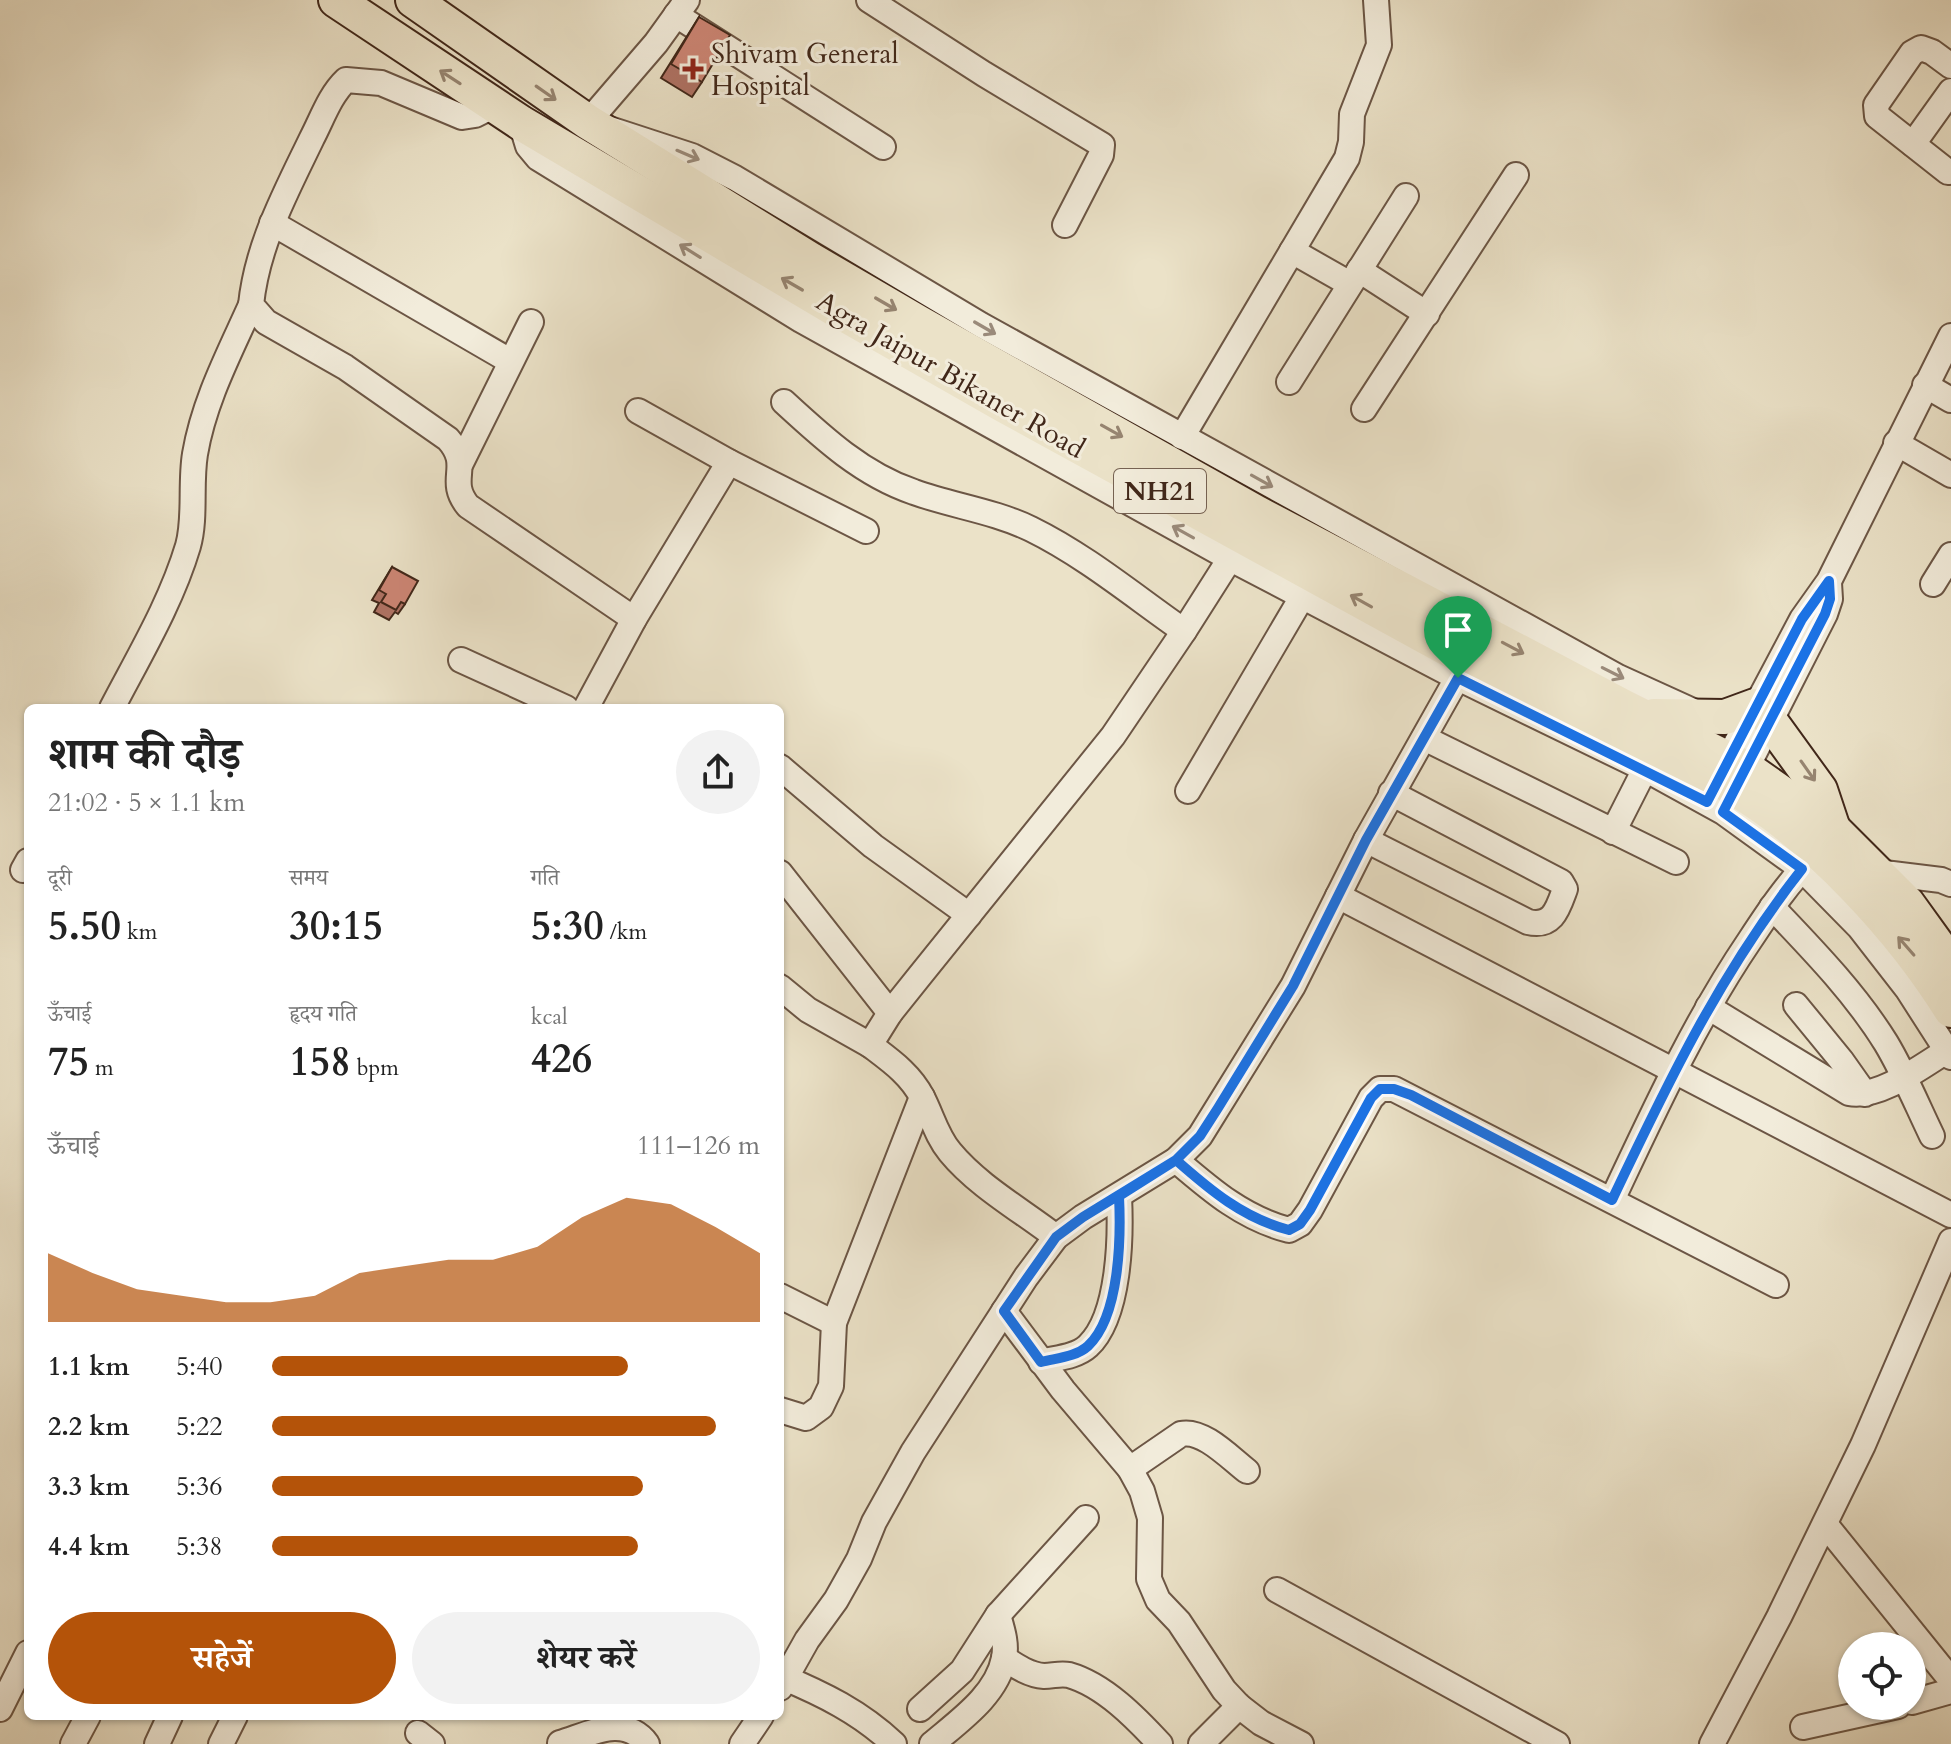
<!DOCTYPE html>
<html lang="hi">
<head>
<meta charset="utf-8">
<style>
  body { margin:0; font-family:Cardo,"Noto Serif Devanagari",serif; background:#f2f2f2; color:#222; height:100vh; display:flex; flex-direction:column; font-size:30px; white-space:nowrap }
  * { box-sizing:border-box; margin:0 }
  p { font-size:26px; color:#767676 }
  .icon { flex:none; width:44px; height:44px; fill:none; stroke:currentColor; stroke-width:2; stroke-linecap:round; stroke-linejoin:round }
  .map { position:relative; flex:1; overflow:hidden }
  .panel { position:absolute; left:24px; top:704px; width:760px; height:1016px; display:flex; flex-direction:column; background:#fff; border-radius:12px; box-shadow:0 2px 6px #0004 }
  .panel>* { flex:none }
  .tools { position:absolute; left:1838px; top:1632px; display:grid; gap:16px }
  .tools a { display:grid; place-items:center; width:88px; height:88px; border-radius:50%; background:#fff; box-shadow:0 2px 6px #0004; font-size:40px }
  .pin { position:absolute; display:grid; place-items:center; width:68px; height:68px; color:#fff; margin:-82px -34px; border-radius:50% 50% 50% 0; rotate:-45deg; box-shadow:0 0 8px #0007 }
  .pin .icon { rotate:45deg }
  .round { display:grid; place-items:center; flex:none; width:84px; height:84px; border-radius:42px; background:#f2f2f2 }
  .head { display:flex; align-items:center; justify-content:space-between; height:136px; padding:0 24px }
  h1 { font-size:44px; font-weight:700; line-height:60px }
  .metrics { display:grid; grid-template-columns:repeat(3,1fr); gap:12px; height:136px; padding:8px 24px }
  .metrics div { display:grid; align-content:center }
  .metrics b { font-size:40px; font-weight:700 }
  .metrics small { font-size:22px; font-weight:400 }
  .metrics p { font-size:22px }
  .chart { height:224px; padding:16px 24px }
  .chart p { display:flex; justify-content:space-between }
  .chart svg { width:100%; height:144px; margin-top:8px; fill:#b45309; opacity:.7 }
  .cta { display:flex; gap:16px; margin-top:auto; padding:16px 24px }
  .cta a { flex:1; height:92px; border-radius:48px; background:#b45309; color:#fff; font-size:32px; font-weight:700; line-height:92px; text-align:center }
  .cta a+a { background:#f2f2f2; color:#222 }
  ul { padding:0 24px; list-style:none; font-size:26px }
  li { display:grid; grid-template-columns:128px 96px 1fr; align-items:center; height:60px }
  li i { height:20px; border-radius:10px; background:#b45309 }
  .map>svg:first-child { display:block }
  .lines { fill:none; stroke-linecap:round; stroke-linejoin:round }
  .minor-casing { stroke:#6c5645; stroke-width:28 }
  .highway-casing { stroke:#412719; stroke-width:38 }
  .minor { stroke:#f2ecdb; stroke-width:24 }
  .highway { stroke:#ebe2c8; stroke-width:34 }
  .wall { fill:#af7264; stroke:#412719; stroke-width:2 }
  .building { fill:#cc8574; stroke:#412719; stroke-width:2 }
  .oneway { stroke:#968470 }
  .oneway2 { stroke:#9a8a7a }
  .route-casing { stroke:#fff; stroke-width:16 }
  .route { stroke:#1a73e8; stroke-width:10 }
  .poi-dot { fill:#8f2418; stroke:#f2ecdb; stroke-width:3 }
  .labels { text-anchor:middle; stroke-width:6; stroke-linejoin:round; paint-order:stroke }
  .shield { fill:#f2ecdb; stroke:#766253; stroke-width:2 }
  .shield-label { font-size:26px; font-weight:bold; fill:#412719 }
  .poi-label { font-size:28px; fill:#412719; stroke:#f2ecdb; text-anchor:start }
  .street-label { font-size:28px; fill:#412719; stroke:#f2ecdb }
</style>
</head>
<body>
<div class="map">
<svg width="1951" height="1744" viewBox="0 0 1951 1744">
  <rect width="100%" height="100%" fill="#ebe2c8"/>
  <filter id="stains"><feTurbulence type="fractalNoise" baseFrequency=".0025" numOctaves="4"/><feColorMatrix values="0 0 0 0 .2 0 0 0 0 .09 0 0 0 0 .02 0 0 0 .5 -.17"/></filter>
  <radialGradient id="worn" r=".72"><stop offset=".6" stop-color="#630" stop-opacity="0"/><stop offset="1" stop-color="#630" stop-opacity=".3"/></radialGradient>
  <g class="lines">
    <defs>
      <g id="minor">
        <polyline points="687,0 656,43 588,122 692,156 735,178 981,325 1618,677 1695,712"/>
        <polyline points="869,0 984,74 1102,145 1101,155 1065,225"/>
        <polyline points="676,15 883,147"/>
        <path d="M493,106l-18,9 -13,2 -81,-34 -35,-3c-16,15 -24,39 -34,58 -26,54 -55,107 -61,167l15,17 79,45 103,72c25,28 -2,40 20,67l166,113"/>
        <polyline points="521,123 528,146 538,158 801,320 1231,559 1458,678 1645,769 1723,812 1802,869 1859,927 1908,990 1951,1057"/>
        <polyline points="1913,144 1951,91"/>
        <polyline points="1948,172 1877,116 1876,105 1912,53 1921,48 1932,52 1951,66"/>
        <polyline points="272,223 510,361"/>
        <polyline points="1292,251 1350,284"/>
        <polyline points="1359,270 1427,314"/>
        <polyline points="1289,382 1406,196"/>
        <polyline points="1925,385 1951,400"/>
        <path d="M784,402c39,36 79,73 130,90 39,14 80,19 117,37 55,27 104,68 153,102"/>
        <polyline points="1364,409 1516,175"/>
        <polyline points="638,411 729,462 866,531"/>
        <polyline points="1182,437 1347,158 1351,142 1352,114 1379,45 1376,0"/>
        <polyline points="1896,443 1951,475"/>
        <polyline points="461,463 531,322"/>
        <polyline points="1933,584 1951,555"/>
        <polyline points="461,660 566,708"/>
        <path d="M112,708c27,-52 59,-105 76,-162 8,-28 2,-62 7,-92 9,-53 34,-100 56,-149"/>
        <polyline points="586,708 634,619 729,462"/>
        <polyline points="1424,738 1676,862"/>
        <polyline points="780,767 873,846 969,915"/>
        <polyline points="1721,772 1802,619 1829,581 1951,336"/>
        <polyline points="1740,781 1825,614 1830,599 1829,583"/>
        <polyline points="1188,791 1302,597"/>
        <polyline points="1613,832 1645,769"/>
        <path d="M1366,840l162,82c25,6 30,-14 37,-33l-4,-7 -170,-89"/>
        <polyline points="23,870 28,861"/>
        <polyline points="1876,872 1941,880 1951,884"/>
        <polyline points="780,873 890,1013"/>
        <polyline points="1338,896 1951,1215"/>
        <path d="M1772,907c40,42 83,86 114,136 18,30 31,62 46,93"/>
        <polyline points="780,987 808,1010 870,1045"/>
        <polyline points="1796,1005 1841,1060 1865,1094"/>
        <path d="M1708,1007l141,86c30,6 73,-27 99,-43"/>
        <path d="M1176,1160c35,30 67,58 113,70l11,-6 10,-14 61,-112 9,-9h14l382,196"/>
        <path d="M1612,1200c42,-89 83,-179 138,-260 19,-29 39,-59 64,-83"/>
        <path d="M1056,1237c-35,-27 -78,-51 -106,-85 -14,-17 -18,-36 -28,-55 -12,-23 -31,-36 -52,-52l20,-32 28,-35 195,-242 71,-105 54,-85"/>
        <polyline points="780,1296 834,1323"/>
        <polyline points="1004,1311 1063,1390 1130,1469 1142,1491 1150,1518 1149,1579 1158,1600 1179,1622 1224,1690 1239,1706 1261,1723 1301,1744"/>
        <path d="M1041,1362c15,-4 35,-5 47,-16 32,-30 33,-110 31,-150"/>
        <polyline points="780,1410 806,1418 821,1407 831,1386 834,1323 922,1097"/>
        <path d="M1130,1469l51,-35c22,-5 49,24 66,37"/>
        <polyline points="1825,1524 1951,1680"/>
        <polyline points="1277,1590 1557,1744"/>
        <path d="M1004,1658c12,8 25,17 40,18 9,0 16,-3 25,-1 35,10 67,43 91,69"/>
        <path d="M780,1676c43,18 80,36 114,68"/>
        <polyline points="780,1688 807,1640 836,1600 859,1559 874,1522 913,1452 1026,1277 1056,1237 1083,1217 1176,1160 1200,1136 1293,986 1366,840 1464,666"/>
        <polyline points="1912,1702 1951,1691"/>
        <polyline points="0,1709 28,1653"/>
        <polyline points="920,1709 962,1671 998,1615 1086,1518"/>
        <polyline points="1803,1727 1898,1706"/>
        <polyline points="418,1733 432,1744"/>
        <path d="M560,1743c30,-9 65,-29 87,1"/>
        <polyline points="73,1744 88,1716"/>
        <polyline points="157,1744 170,1716"/>
        <polyline points="221,1744 235,1716"/>
        <polyline points="742,1744 761,1716"/>
        <path d="M932,1744c27,-23 65,-49 72,-86 3,-15 -2,-29 -6,-43"/>
        <polyline points="1201,1744 1239,1706"/>
        <polyline points="1712,1744 1779,1617 1863,1445 1951,1241"/>
      </g>
      <g id="highway">
        <path d="M336,0l185,123 314,186 168,96 465,255c59,31 119,60 180,88 29,14 61,25 88,42 81,48 166,141 215,220"/>
        <polyline points="413,0 588,122 811,260 919,323 1257,513 1626,708 1746,768 1833,829 1907,903 1951,964"/>
        <polyline points="1654,716 1725,717 1755,706"/>
        <polyline points="1770,721 1820,790 1833,829"/>
      </g>
    </defs>
    <use href="#minor" class="minor-casing"/>
    <use href="#highway" class="highway-casing"/>
    <use href="#minor" class="minor"/>
    <use href="#highway" class="highway"/>
  </g>
  <g class="wall">
    <polygon points="699,17 702,82 692,97 661,78"/>
    <polygon points="392,567 405,604 398,614 395,612 389,620 374,612 379,603 372,600"/>
  </g>
  <g class="building">
    <polygon points="699,17 730,35 702,82 671,64"/>
    <polygon points="392,567 418,581 405,604 401,602 396,610 381,602 386,594 379,590"/>
  </g>
  <defs><path id="oneway-shaft" d="M-6 0H5M1.5-3L5.5 0L1.5 3" fill="none" stroke-width="1.6" stroke-linecap="round" stroke-linejoin="round" transform="scale(2)"/></defs>
  <g class="oneway">
    <use href="#oneway-shaft" transform="translate(450 77) rotate(-147)"/>
    <use href="#oneway-shaft" transform="translate(546 93) rotate(35)"/>
    <use href="#oneway-shaft" transform="translate(792 284) rotate(-150)"/>
    <use href="#oneway-shaft" transform="translate(886 304) rotate(30)"/>
    <use href="#oneway-shaft" transform="translate(1112 431) rotate(29)"/>
    <use href="#oneway-shaft" transform="translate(1361 601) rotate(-151)"/>
    <use href="#oneway-shaft" transform="translate(1513 648) rotate(28)"/>
    <use href="#oneway-shaft" transform="translate(1808 771) rotate(55)"/>
    <use href="#oneway-shaft" transform="translate(1906 946) rotate(-131)"/>
  </g>
  <g class="oneway2">
    <use href="#oneway-shaft" transform="translate(688 155) rotate(23)"/>
    <use href="#oneway-shaft" transform="translate(690 251) rotate(-148)"/>
    <use href="#oneway-shaft" transform="translate(985 328) rotate(30)"/>
    <use href="#oneway-shaft" transform="translate(1262 481) rotate(29)"/>
    <use href="#oneway-shaft" transform="translate(1183 532) rotate(-151)"/>
    <use href="#oneway-shaft" transform="translate(1613 673) rotate(27)"/>
  </g>
  <g class="lines">
    <defs>
      <path id="route" d="M1458,678l-92,162 -73,146 -75,122 -18,28 -24,24 -57,36c2,41 1,120 -31,150 -12,11 -32,12 -47,16l-37,-51 52,-74 27,-20 93,-57c34,30 67,58 113,70l11,-6 10,-14 61,-112 9,-9h14l17,6 201,105c56,-118 109,-228 190,-331l-79,-57 102,-198 5,-15 -1,-18 -27,38 -95,183 -249,-124"/>
    </defs>
    <use href="#route" class="route-casing"/>
    <use href="#route" class="route"/>
  </g>
  <path class="poi-dot" d="M689 57h8v8h8v8h-8v8h-8v-8h-8v-8h8z"/>
  <g class="labels">
    <rect class="shield" x="1114" y="469" width="92" height="44" rx="6"/>
    <g class="shield-label">
      <text x="1160" y="500">NH21</text>
    </g>
    <g class="poi-label">
      <text x="711" y="63">Shivam General<tspan x="711" dy="32">Hospital</tspan></text>
    </g>
    <g class="street-label">
      <text transform="translate(951 374) rotate(30)" y="10">Agra Jaipur Bikaner Road</text>
    </g>
  </g>
  <rect width="100%" height="100%" filter="url(#stains)"/>
  <rect width="100%" height="100%" fill="url(#worn)"/>
</svg>
<div class="tools">
<a><svg class="icon" aria-label="locate" viewBox="0 0 24 24"><circle cx="12" cy="12" r="6"/><path d="M12 2v4M12 18v4M2 12h4M18 12h4"/></svg></a>
</div>
<div class="pin" style="left:1458px;top:678px;background:#1e9e55"><svg class="icon" aria-label="arrive" viewBox="0 0 24 24"><path d="M6 21V4h12l-3 4 3 4H6"/></svg></div>
<section class="panel">
<div class="head"><div><h1>शाम की दौड़</h1><p>21:02 · 5 × 1.1 km</p></div><a class="round"><svg class="icon" aria-label="share" viewBox="0 0 24 24"><path d="M12 15V3M7 8l5-5 5 5M5 13v7h14v-7"/></svg></a></div>
<div class="metrics">
<div><p>दूरी</p><b>5.50<small> km</small></b></div>
<div><p>समय</p><b>30:15</b></div>
<div><p>गति</p><b>5:30<small> /km</small></b></div>
</div>
<div class="metrics">
<div><p>ऊँचाई</p><b>75<small> m</small></b></div>
<div><p>हृदय गति</p><b>158<small> bpm</small></b></div>
<div><p>kcal</p><b>426</b></div>
</div>
<div class="chart"><p><span>ऊँचाई</span>111–126 m</p>
<svg viewBox="0 0 160 44" preserveAspectRatio="none"><path d="M0 44V23L10 29L20 34L30 36L40 38L50 38L60 36L70 29L80 27L90 25L100 25L110 21L120 12L130 6L140 8L150 15L160 23V44z"/></svg>
</div>
<ul>
<li><b>1.1 km</b>5:40<i style="width:73%"></i></li>
<li><b>2.2 km</b>5:22<i style="width:91%"></i></li>
<li><b>3.3 km</b>5:36<i style="width:76%"></i></li>
<li><b>4.4 km</b>5:38<i style="width:75%"></i></li>
</ul>
<div class="cta"><a>सहेजें</a><a>शेयर करें</a></div>
</section>
</div>
</body>
</html>
